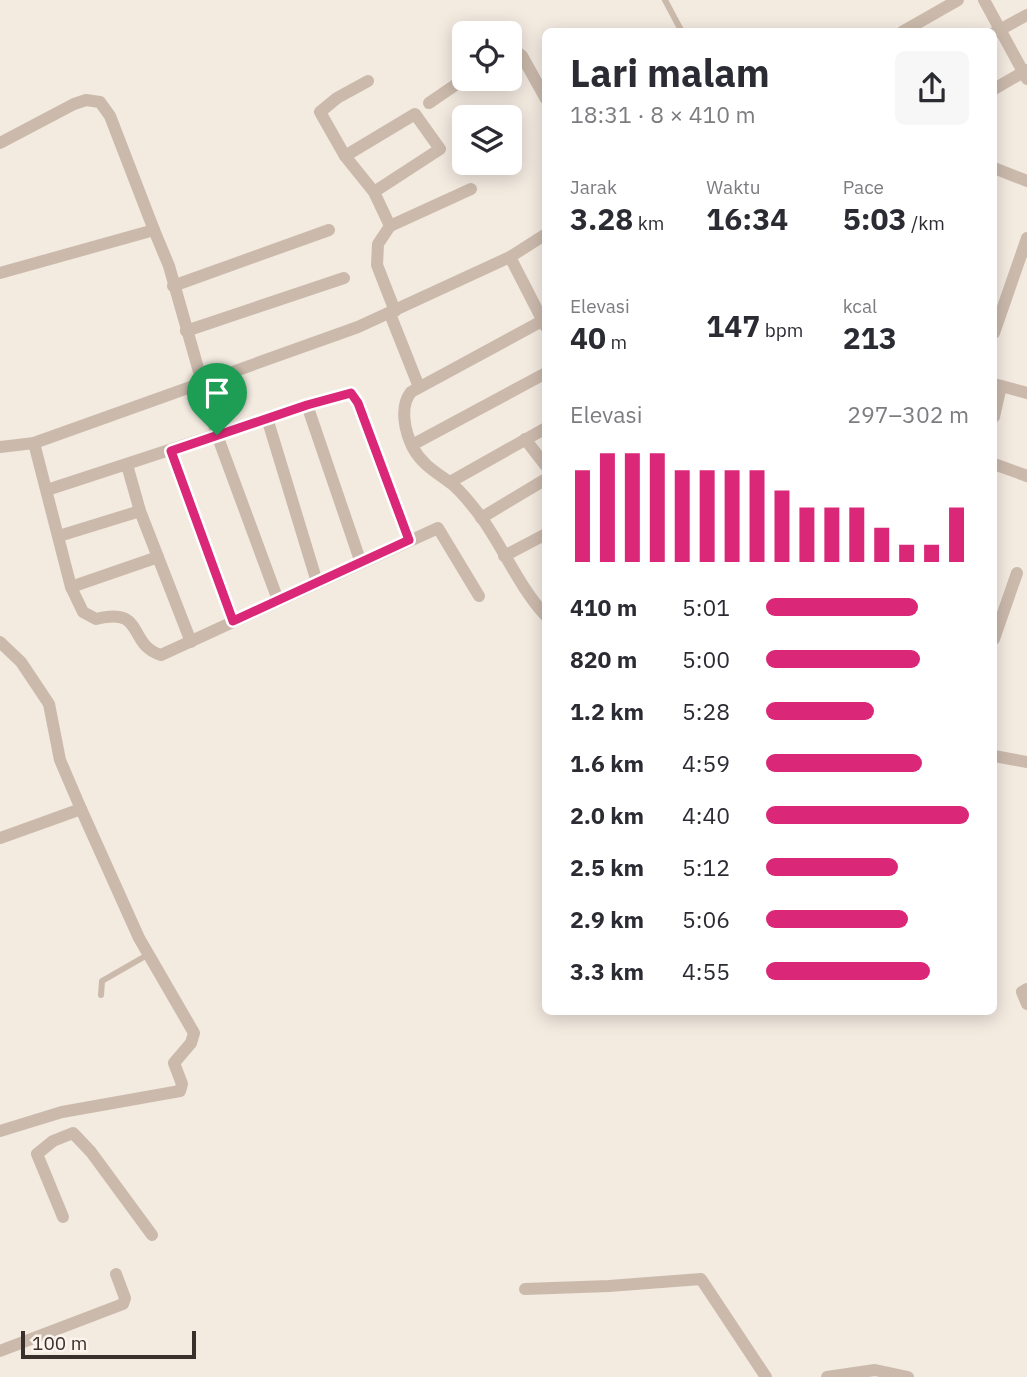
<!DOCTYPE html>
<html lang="id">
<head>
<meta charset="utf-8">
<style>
  body { margin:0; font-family:"IBM Plex Sans",sans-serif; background:#f7f7f7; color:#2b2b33; height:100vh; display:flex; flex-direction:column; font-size:26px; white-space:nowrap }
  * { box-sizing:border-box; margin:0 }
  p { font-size:23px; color:#7c7c81 }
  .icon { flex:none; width:38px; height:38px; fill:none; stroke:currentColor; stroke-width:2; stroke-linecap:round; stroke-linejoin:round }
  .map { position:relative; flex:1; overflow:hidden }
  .details { position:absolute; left:542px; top:28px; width:455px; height:987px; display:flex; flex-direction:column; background:#fff; border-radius:10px; box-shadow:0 4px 18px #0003 }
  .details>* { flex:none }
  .tools { position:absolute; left:452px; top:21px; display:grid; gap:14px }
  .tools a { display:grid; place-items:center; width:70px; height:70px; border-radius:10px; background:#fff; box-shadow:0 4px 18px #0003; font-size:35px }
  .scale { position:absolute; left:21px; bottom:18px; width:175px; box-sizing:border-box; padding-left:7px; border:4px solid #3a2f2b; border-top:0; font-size:19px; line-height:24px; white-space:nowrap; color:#3a2f2b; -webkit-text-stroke:5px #faf4ed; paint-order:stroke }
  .pin { position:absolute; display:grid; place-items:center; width:60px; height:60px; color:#fff; margin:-72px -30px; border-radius:50% 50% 50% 0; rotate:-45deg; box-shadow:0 0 7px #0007 }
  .pin .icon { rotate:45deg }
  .round { display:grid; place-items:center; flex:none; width:74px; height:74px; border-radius:10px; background:#f7f7f7 }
  .summary { display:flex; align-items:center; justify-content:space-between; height:119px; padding:0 28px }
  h1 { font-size:38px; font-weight:800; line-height:52px }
  .metrics { display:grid; grid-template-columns:repeat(3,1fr); gap:10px; height:119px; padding:7px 28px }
  .metrics div { display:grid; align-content:center }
  .metrics b { font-size:30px; font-weight:800 }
  .metrics small { font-size:19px; font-weight:400 }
  .metrics p { font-size:19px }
  .chart { height:196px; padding:14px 28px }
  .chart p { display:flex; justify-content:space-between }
  .chart svg { width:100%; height:126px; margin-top:7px; stroke:#db2777; stroke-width:6 }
  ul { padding:0 28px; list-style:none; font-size:23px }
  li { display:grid; grid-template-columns:112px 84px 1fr; align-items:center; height:52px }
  li i { height:18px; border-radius:9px; background:#db2777 }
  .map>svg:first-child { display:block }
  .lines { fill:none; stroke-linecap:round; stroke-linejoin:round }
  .lane { stroke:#cbbaac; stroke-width:6 }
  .street { stroke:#cbbaac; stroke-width:12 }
  .route-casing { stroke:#fff; stroke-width:14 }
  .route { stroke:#db2777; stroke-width:9 }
</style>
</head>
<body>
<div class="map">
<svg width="1027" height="1377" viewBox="0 0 1027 1377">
  <rect width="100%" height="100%" fill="#f3eae0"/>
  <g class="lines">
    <g class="lane">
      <polyline points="665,0 682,32"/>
      <polyline points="101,995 102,981 149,954"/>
    </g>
    <g class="street">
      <polyline points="984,0 1027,79"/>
      <polyline points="902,32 958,0"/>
      <polyline points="994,33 1027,15"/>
      <polyline points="509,53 517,52 522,56 546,99"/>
      <polyline points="368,81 337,98 320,112 345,156 374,192 390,226 378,244 377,265 395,311"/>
      <polyline points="994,89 1027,70"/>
      <polyline points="429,103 464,79"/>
      <polyline points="0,143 74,104 86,100 100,102 110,116 154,230"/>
      <polyline points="345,156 415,114 440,149 374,192"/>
      <polyline points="994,168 1027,181"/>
      <polyline points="390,226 471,189"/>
      <polyline points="510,257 546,234"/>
      <polyline points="0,273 154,230 169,266 217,435 278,600"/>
      <polyline points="173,286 329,230"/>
      <polyline points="390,314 419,387"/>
      <path d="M542,321l-131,71c-12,15 -6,40 2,56 9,16 21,23 35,33 12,8 24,24 33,36 23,32 38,70 65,99"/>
      <polyline points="186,331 344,278"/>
      <polyline points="994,333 1027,238"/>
      <polyline points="994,384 1027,393"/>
      <polyline points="307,405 361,563"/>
      <polyline points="994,417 1001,386"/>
      <polyline points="267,418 317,582"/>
      <polyline points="525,439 546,466"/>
      <polyline points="34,443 71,587"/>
      <polyline points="412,445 546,373"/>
      <polyline points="0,447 34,443 358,327 510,257 546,327"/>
      <polyline points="171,451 233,621"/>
      <polyline points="994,464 1027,476"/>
      <polyline points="127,465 140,511 191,642"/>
      <polyline points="450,482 546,428"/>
      <polyline points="47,490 307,405 351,393 358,403 409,540"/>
      <polyline points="481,518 546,479"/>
      <polyline points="59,536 140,511"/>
      <polyline points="504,556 546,534"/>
      <path d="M158,557l-87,30 12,25 13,7c50,-13 31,26 65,36l277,-127 41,68"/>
      <polyline points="994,639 1017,573"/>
      <polyline points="0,642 21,662 49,704 60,760 81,809"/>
      <polyline points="994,756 1027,762"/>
      <polyline points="0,838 81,809 139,938 194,1033 191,1043 174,1063 182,1084 180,1091 62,1112 0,1131"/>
      <polyline points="1027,989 1022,992 1027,1004"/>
      <polyline points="63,1217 37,1154 53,1141 73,1133 91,1152 152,1235"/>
      <polyline points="525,1289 609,1286 701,1279 766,1377"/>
      <polyline points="0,1351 123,1304 125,1298 116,1274"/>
      <polyline points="827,1377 875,1370 908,1377"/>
    </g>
  </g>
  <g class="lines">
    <defs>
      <polygon id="route" points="351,393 358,403 409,540 233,621 171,451 307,405"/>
    </defs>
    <use href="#route" class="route-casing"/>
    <use href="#route" class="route"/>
  </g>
</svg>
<div class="tools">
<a><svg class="icon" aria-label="locate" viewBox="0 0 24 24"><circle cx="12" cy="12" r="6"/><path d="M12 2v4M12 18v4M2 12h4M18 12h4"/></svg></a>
<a><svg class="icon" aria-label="layers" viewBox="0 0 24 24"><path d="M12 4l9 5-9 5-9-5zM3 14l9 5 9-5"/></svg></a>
</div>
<div class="scale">100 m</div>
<div class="pin" style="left:217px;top:435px;background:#1e9e55"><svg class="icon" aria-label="arrive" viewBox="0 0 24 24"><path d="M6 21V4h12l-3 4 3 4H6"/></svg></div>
<section class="details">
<div class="summary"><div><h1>Lari malam</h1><p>18:31 · 8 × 410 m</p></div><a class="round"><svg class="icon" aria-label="share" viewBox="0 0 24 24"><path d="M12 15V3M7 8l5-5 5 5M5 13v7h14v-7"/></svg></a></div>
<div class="metrics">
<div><p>Jarak</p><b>3.28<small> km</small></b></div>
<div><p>Waktu</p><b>16:34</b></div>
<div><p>Pace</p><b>5:03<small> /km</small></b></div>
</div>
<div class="metrics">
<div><p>Elevasi</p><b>40<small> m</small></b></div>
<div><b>147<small> bpm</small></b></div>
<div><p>kcal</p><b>213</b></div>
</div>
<div class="chart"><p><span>Elevasi</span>297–302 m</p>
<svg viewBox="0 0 160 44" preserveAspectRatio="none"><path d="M5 44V12M15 44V6M25 44V6M35 44V6M45 44V12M55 44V12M65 44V12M75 44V12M85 44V19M95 44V25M105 44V25M115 44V25M125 44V32M135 44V38M145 44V38M155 44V25"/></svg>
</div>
<ul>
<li><b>410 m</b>5:01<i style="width:75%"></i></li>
<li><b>820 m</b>5:00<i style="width:76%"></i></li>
<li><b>1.2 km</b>5:28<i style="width:53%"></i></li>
<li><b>1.6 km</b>4:59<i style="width:77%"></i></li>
<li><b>2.0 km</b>4:40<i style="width:100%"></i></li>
<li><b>2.5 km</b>5:12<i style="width:65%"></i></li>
<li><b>2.9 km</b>5:06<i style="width:70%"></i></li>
<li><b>3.3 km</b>4:55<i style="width:81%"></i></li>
</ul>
</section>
</div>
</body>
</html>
